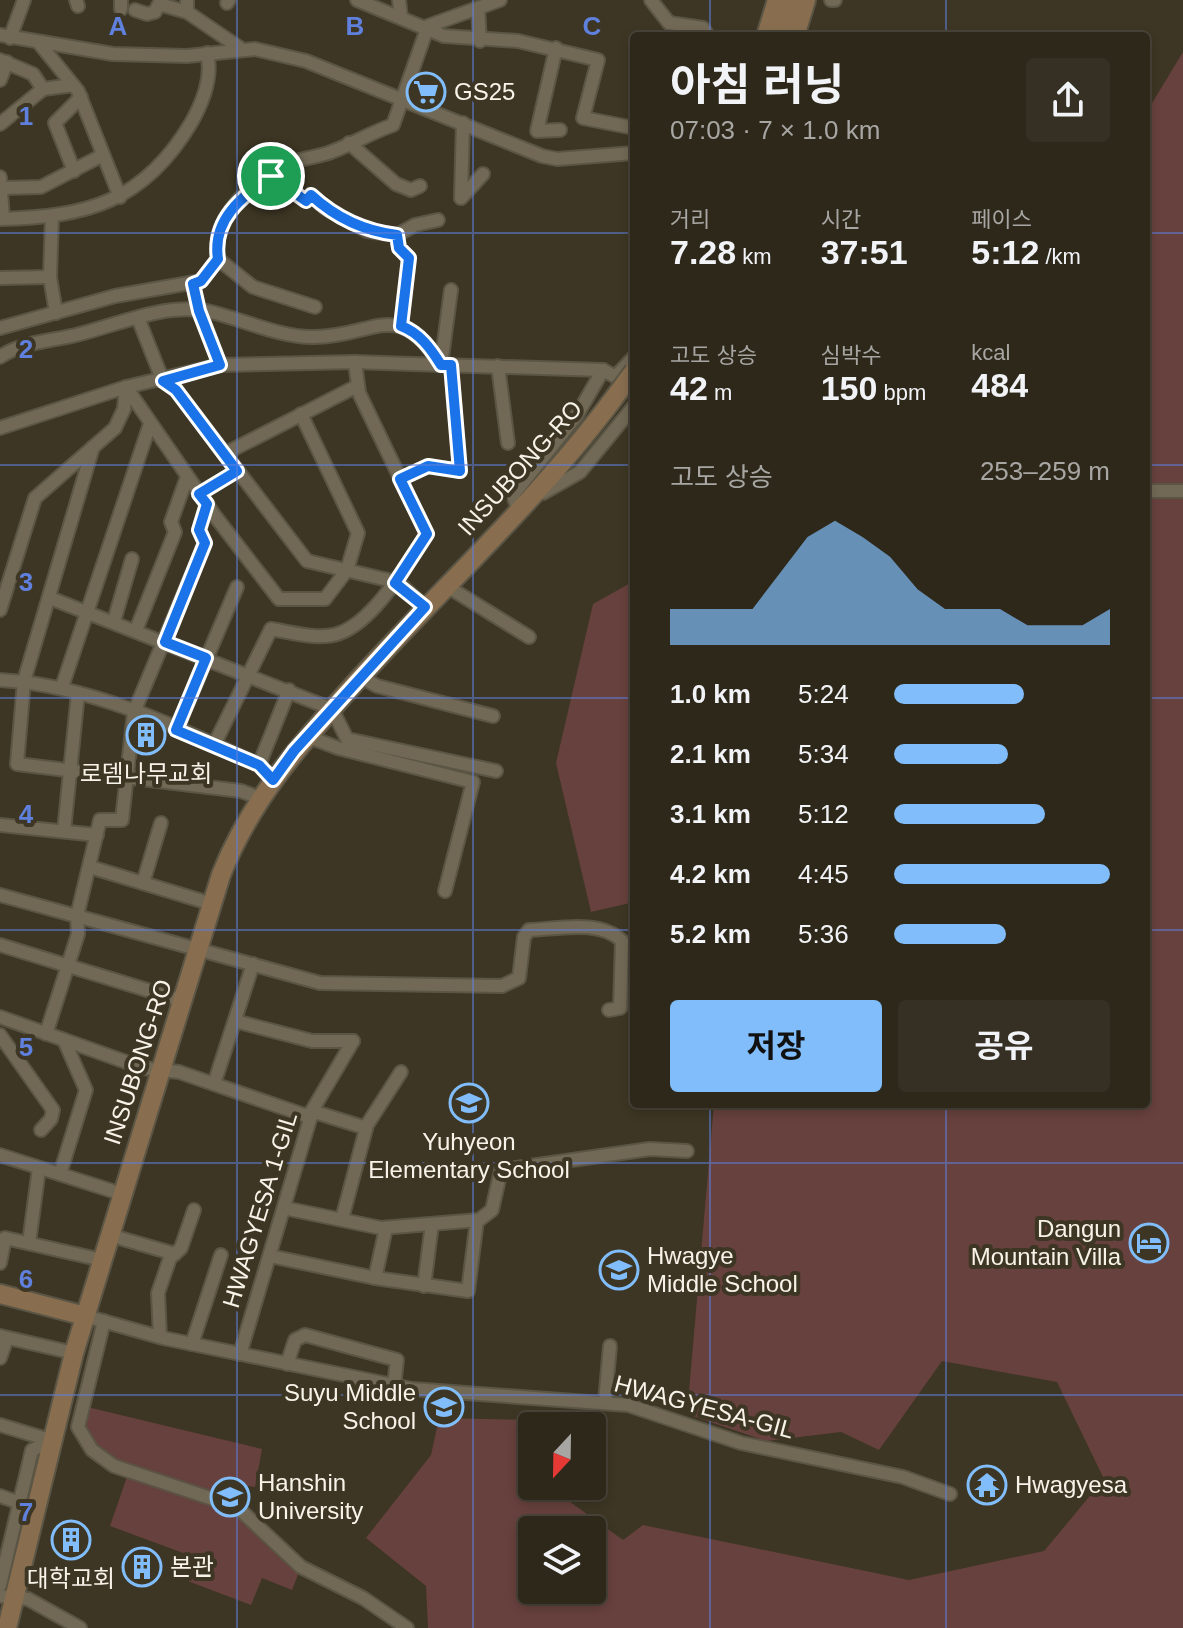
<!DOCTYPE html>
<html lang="ko">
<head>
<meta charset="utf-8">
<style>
  body { margin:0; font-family:Arial,"Noto Sans KR",sans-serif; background:#363024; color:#f1f3f6; height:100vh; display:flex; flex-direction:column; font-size:30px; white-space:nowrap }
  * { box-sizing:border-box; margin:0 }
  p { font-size:26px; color:#a7a6a3 }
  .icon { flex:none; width:44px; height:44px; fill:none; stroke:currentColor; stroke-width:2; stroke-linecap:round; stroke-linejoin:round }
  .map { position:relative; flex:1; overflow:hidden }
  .details { position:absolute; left:630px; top:32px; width:520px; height:1076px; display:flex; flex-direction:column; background:#2e281b; border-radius:8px; box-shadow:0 4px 12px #0003,0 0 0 2px #49443a }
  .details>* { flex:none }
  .needle { width:52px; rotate:202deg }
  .buttons { position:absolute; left:518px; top:1412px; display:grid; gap:16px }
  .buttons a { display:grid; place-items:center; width:88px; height:88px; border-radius:8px; background:#2e281b; box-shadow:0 4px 12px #0003,0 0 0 2px #49443a; font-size:40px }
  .pin { position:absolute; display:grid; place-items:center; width:68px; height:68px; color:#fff; margin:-34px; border:4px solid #fff; border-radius:50%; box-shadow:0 2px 8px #0007 }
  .round { display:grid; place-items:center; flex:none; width:84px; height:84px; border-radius:8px; background:#363024 }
  .headline { display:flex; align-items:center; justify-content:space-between; height:136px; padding:0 40px }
  h1 { font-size:44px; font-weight:700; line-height:60px }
  .figures { display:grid; grid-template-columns:repeat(3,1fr); gap:12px; height:136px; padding:8px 40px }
  .figures div { display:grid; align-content:center }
  .figures b { font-size:34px; font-weight:700 }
  .figures small { font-size:22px; font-weight:400 }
  .figures p { font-size:22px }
  .chart { height:224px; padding:16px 40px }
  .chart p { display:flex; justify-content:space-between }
  .chart svg { width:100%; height:144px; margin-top:8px; fill:#80bdfa; opacity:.7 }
  .button { display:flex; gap:16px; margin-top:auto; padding:16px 40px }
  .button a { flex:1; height:92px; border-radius:8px; background:#80bdfa; color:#111; font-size:32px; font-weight:700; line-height:92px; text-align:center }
  .button a+a { background:#363024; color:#f1f3f6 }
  ul { padding:0 40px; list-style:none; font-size:26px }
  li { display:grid; grid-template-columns:128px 96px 1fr; align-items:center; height:60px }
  li i { height:20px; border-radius:10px; background:#80bdfa }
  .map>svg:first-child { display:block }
  .green { fill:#67413d; fill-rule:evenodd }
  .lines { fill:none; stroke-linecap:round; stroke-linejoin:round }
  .street-casing { stroke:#5b5545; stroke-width:16 }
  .secondary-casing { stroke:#5b5545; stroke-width:22 }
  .street { stroke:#716955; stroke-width:12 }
  .secondary { stroke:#886e4f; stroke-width:18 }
  .secondary-bridge-casing { stroke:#5b5545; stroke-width:22; stroke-linecap:butt }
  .secondary-bridge { stroke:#886e4f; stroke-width:18 }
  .route-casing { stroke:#fff; stroke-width:16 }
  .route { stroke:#1a73e8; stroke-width:10 }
  .grid { fill:none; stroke:#5f80dd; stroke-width:2; stroke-opacity:0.55 }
  .labels { text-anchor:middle; stroke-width:8; stroke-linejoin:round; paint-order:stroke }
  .poi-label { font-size:24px; fill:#f8f3e8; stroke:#3d3624; text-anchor:start }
  .street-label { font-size:24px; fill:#f8f3e8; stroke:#3d3624 }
  .grid-label { font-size:26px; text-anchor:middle; font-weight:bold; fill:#5f80dd; stroke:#3d3624; stroke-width:8; stroke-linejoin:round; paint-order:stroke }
</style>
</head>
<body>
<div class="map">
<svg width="1183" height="1628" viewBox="0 0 1183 1628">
  <rect width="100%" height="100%" fill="#3d3624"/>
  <g class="green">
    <path d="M1183,52v1576h-755l-2,-42 -60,-48 65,-83 8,-37 97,2v6h-4v60h16l75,54 20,-15 266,55 135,-29 60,-72 -47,-97 -115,-21 -63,89 -38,-18 -75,9 -79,-27 27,-310h432v-623l6,-12 -6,-5v-351zM532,1530h60v60h-60z"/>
    <polygon points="634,581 634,902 591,912 556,763 593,604"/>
    <polygon points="83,1406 262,1449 255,1487 243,1485 231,1505 301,1567 292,1590 262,1578 251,1605 185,1580 194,1557 110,1526 129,1471 114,1466 78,1427"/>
  </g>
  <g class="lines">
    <defs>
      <g id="street">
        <polyline points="76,0 78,6"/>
        <polyline points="187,0 187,12 240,48"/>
        <polyline points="357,0 444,36 518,41 598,60 583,118 634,128"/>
        <polyline points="399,0 401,18"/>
        <polyline points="651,0 669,23"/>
        <polyline points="831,0 835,0"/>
        <polyline points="227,3 229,0"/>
        <polyline points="478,8 480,41"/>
        <polyline points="121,9 121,0"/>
        <polyline points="135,10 147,14 155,12 159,4 187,12"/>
        <polyline points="669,23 703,28 708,36"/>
        <polyline points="0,35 113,54 187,56 255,49 306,61 542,156 557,159 634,153"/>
        <polyline points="10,38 24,0"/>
        <polyline points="39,43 78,91 120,197"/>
        <polyline points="556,48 537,131 560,130"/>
        <polyline points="0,60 33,74 43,89"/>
        <polyline points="0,80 7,62"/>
        <polyline points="0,124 43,89 73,85"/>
        <polyline points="349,143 396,184 411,190 420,186"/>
        <polyline points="74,171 55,123 81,97"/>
        <polyline points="271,176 306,201 311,195 325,208 367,231 397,235 415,225 438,220"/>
        <polyline points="0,177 3,219"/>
        <polyline points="2,188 41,187 101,156"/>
        <polyline points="461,198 463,123"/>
        <polyline points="461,198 483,174"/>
        <polyline points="52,217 50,277 56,313"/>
        <path d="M0,219c87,-2 144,-17 191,-96 12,-21 22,-46 16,-70"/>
        <polyline points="397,235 399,248 409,258 401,326"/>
        <polyline points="218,259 253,287 315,307"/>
        <polyline points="0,278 50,277"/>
        <polyline points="193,284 199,311 220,365"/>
        <polyline points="138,318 163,381 176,390 307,561 388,580 401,585 425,607"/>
        <path d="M0,328l115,-32 86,-15 17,-22c-7,-41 35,-81 72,-96 13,-5 28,-6 41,-11 22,-8 41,-20 62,-27l35,-99 72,-26"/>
        <path d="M0,357c22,-15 51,-16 76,-22 41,-10 87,-32 131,-24 32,7 74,27 107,26 61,0 83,-41 127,28l162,5 31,17"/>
        <polyline points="498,366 508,443"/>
        <polyline points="617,375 634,357"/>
        <polyline points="126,387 215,516 279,599 325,599 347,570 358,533 301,414"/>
        <polyline points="0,428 126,387 220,365 355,362 441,365 451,290"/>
        <polyline points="93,447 24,681 17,764 241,791 260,798"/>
        <polyline points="224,454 357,386"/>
        <polyline points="400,479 428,466 460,471 451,365"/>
        <polyline points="1146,491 1183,491"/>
        <polyline points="543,493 580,472 634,406"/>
        <polyline points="199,494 237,471"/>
        <polyline points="524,505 518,509 513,495 577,415 603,370"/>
        <polyline points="445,585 529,637"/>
        <polyline points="50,598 332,709 347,739 496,771"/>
        <polyline points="0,610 35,498 115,428 124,409 126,387"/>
        <polyline points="114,621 132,559"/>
        <polyline points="136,630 175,532 171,522 187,477"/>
        <polyline points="361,677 377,686 493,716"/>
        <path d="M0,680c90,5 178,47 259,85l14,15"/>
        <polyline points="62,687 150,424"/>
        <polyline points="176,730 237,587"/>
        <polyline points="309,737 338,748 473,782 445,891"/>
        <path d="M214,745l57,-116c20,3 49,12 69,4 35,-13 67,-69 87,-99l-68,-141 -4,-31"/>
        <polyline points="259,765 289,690"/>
        <polyline points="0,825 97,835"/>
        <polyline points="64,831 78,693"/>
        <polyline points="90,867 212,904"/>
        <polyline points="143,883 161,823"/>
        <path d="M0,895l320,88 182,3 17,-8 5,-41 5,-7c29,-1 71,-11 93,11l-2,67 -11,2"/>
        <polyline points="0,945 183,1001"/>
        <polyline points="0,1017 143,1068 179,1072 304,1115 318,1113 366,1128"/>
        <polyline points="235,1021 312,1041 353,1041"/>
        <polyline points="46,1034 78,934 77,916 100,820 122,820 134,712 205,543 199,530 207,504"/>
        <polyline points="0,1035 53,1110 51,1119 41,1130"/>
        <polyline points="214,1084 253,964"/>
        <polyline points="0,1155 122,1194"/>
        <polyline points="60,1174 86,1090 64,1040"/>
        <polyline points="284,1208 381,1228 479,1220 492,1210 501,1170 650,1149 687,1151"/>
        <polyline points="342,1219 367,1125 401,1072"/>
        <polyline points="109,1235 175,1254"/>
        <polyline points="29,1243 39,1168"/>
        <polyline points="270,1256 375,1278 468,1291 477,1220"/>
        <polyline points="0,1263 5,1238 102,1260"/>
        <polyline points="375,1278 386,1228"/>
        <polyline points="424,1286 432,1224"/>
        <polyline points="85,1316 163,1338 412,1389 628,1405 741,1443 903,1477 950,1494"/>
        <polyline points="104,1321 78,1427 92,1450 114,1466 237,1507 301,1567 363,1598 407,1628"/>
        <polyline points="0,1336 74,1353"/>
        <polyline points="160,1337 158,1293 170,1258 181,1248 194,1210"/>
        <polyline points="192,1344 221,1255"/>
        <polyline points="240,1354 313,1109 353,1041"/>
        <polyline points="0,1358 7,1338"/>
        <polyline points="287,1364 295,1340 305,1335 397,1360 394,1386"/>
        <polyline points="605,1402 610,1346"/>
        <polyline points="0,1425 53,1441"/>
        <polyline points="0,1496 20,1503"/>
        <polyline points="0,1585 32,1450 53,1441"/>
        <polyline points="0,1596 28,1599 80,1628"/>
      </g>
      <g id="secondary">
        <polyline points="766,36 777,0"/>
        <polyline points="780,36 792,0"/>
        <polyline points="795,36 806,0"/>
        <polyline points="0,1294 85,1316"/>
        <path d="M7,1628l67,-275 147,-478c30,-76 81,-133 135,-193 86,-94 182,-182 258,-284"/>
      </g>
    </defs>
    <use href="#street" class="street-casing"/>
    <use href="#secondary" class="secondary-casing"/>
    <use href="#street" class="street"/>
    <use href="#secondary" class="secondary"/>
    <defs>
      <polyline id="secondary-bridge" points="614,398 634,371"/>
    </defs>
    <use href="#secondary-bridge" class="secondary-bridge-casing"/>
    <use href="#secondary-bridge" class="secondary-bridge"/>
  </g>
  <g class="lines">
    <defs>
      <path id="route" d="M271,176l35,25 5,-6c25,23 52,36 86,40l2,13 10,10 -8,68c19,7 30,23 40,39h10l9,106 -32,-5 -28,13 27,55 -32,49 30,24 -131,144 -21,29 -14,-15 -83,-35 30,-72 -41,-16 40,-99 -6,-13 8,-26 -8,-10 38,-23 -61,-81 -13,-9 57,-16 -21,-54 -6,-27 8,-3 17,-22c-6,-40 23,-61 53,-83z"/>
    </defs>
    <use href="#route" class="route-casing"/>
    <use href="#route" class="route"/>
  </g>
  <path class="grid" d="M237,0v1628M473,0v1628M710,0v36M946,0v36M0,233h634M1146,233h37M0,465h634M1146,465h37M0,698h634M1146,698h37M0,930h634M1146,930h37M710,1104v524M946,1104v524M0,1163h1183M0,1395h1183"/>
  <defs>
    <symbol id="supermarket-ring" viewBox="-11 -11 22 22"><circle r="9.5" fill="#3d3624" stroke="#80bdfa" stroke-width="1.5"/><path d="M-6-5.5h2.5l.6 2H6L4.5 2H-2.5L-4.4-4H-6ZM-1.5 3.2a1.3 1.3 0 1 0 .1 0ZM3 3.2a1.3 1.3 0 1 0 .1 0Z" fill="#80bdfa"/></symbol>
    <symbol id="building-ring" viewBox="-11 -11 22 22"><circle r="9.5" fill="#3d3624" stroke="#80bdfa" stroke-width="1.5"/><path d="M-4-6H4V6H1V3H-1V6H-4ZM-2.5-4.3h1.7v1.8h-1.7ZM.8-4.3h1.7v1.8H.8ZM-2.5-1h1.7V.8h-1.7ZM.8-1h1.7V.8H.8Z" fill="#80bdfa"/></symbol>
    <symbol id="school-ring" viewBox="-11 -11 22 22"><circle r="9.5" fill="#3d3624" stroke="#80bdfa" stroke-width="1.5"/><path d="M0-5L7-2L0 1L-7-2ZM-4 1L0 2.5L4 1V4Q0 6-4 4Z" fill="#80bdfa"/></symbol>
    <symbol id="hotel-ring" viewBox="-11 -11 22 22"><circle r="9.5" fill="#3d3624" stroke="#80bdfa" stroke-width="1.5"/><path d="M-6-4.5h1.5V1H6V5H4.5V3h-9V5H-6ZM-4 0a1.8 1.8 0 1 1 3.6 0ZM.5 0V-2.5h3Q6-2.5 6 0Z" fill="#80bdfa"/></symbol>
    <symbol id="temple-ring" viewBox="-11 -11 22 22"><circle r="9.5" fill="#3d3624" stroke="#80bdfa" stroke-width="1.5"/><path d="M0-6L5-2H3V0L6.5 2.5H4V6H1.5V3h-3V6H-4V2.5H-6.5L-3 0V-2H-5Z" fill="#80bdfa"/></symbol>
    <symbol id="university-ring" viewBox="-11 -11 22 22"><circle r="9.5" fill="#3d3624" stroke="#80bdfa" stroke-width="1.5"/><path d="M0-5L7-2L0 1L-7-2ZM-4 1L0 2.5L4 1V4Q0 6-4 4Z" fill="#80bdfa"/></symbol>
  </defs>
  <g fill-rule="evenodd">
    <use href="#supermarket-ring" x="404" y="70" width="44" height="44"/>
    <use href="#building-ring" x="124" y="713" width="44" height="44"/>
    <use href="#school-ring" x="447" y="1081" width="44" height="44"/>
    <use href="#hotel-ring" x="1127" y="1221" width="44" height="44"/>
    <use href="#school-ring" x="597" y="1248" width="44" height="44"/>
    <use href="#school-ring" x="422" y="1385" width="44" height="44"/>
    <use href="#temple-ring" x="965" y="1463" width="44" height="44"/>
    <use href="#university-ring" x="208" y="1475" width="44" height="44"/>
    <use href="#building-ring" x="49" y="1518" width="44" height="44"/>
    <use href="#building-ring" x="120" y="1545" width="44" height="44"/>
  </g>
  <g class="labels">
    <g class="poi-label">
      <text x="454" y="100">GS25</text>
      <text x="146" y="782" text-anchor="middle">로뎀나무교회</text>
      <text x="469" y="1150" text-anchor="middle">Yuhyeon<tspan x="469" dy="28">Elementary School</tspan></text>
      <text x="1121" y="1237" text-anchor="end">Dangun<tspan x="1121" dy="28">Mountain Villa</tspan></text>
      <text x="647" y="1264">Hwagye<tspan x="647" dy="28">Middle School</tspan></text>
      <text x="416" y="1401" text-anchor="end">Suyu Middle<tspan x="416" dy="28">School</tspan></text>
      <text x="258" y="1491">Hanshin<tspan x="258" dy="28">University</tspan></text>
      <text x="1015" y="1493">Hwagyesa</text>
      <text x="170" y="1575">본관</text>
      <text x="71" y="1587" text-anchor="middle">대학교회</text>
    </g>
    <g class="street-label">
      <text transform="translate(520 468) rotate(-48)" y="8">INSUBONG-RO</text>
      <text transform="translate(138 1062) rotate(-72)" y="8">INSUBONG-RO</text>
      <text transform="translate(260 1210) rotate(-73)" y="8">HWAGYESA 1-GIL</text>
      <text transform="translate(704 1407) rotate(15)" y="8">HWAGYESA-GIL</text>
    </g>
  </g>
  <g class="grid-label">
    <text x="118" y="35">A</text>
    <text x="355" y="35">B</text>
    <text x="592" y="35">C</text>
    <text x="26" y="125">1</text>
    <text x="26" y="358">2</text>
    <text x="26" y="591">3</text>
    <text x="26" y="823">4</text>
    <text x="26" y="1056">5</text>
    <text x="26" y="1288">6</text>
    <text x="26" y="1521">7</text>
  </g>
</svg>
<div class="buttons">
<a><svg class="needle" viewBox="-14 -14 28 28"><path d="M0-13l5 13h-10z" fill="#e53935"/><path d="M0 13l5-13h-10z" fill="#a7a6a3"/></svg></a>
<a><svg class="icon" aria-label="layers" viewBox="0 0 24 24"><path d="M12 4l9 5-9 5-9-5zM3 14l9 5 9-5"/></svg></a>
</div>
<div class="pin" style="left:271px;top:176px;background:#1e9e55"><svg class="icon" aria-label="arrive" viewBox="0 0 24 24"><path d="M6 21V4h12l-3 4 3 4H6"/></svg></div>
<section class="details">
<div class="headline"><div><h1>아침 러닝</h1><p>07:03 · 7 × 1.0 km</p></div><a class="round"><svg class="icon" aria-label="share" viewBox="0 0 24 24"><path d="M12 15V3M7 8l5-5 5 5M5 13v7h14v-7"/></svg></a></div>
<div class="figures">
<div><p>거리</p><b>7.28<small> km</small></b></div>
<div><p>시간</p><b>37:51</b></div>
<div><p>페이스</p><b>5:12<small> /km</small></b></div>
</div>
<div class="figures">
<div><p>고도 상승</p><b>42<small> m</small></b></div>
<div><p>심박수</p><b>150<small> bpm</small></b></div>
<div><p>kcal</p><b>484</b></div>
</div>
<div class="chart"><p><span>고도 상승</span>253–259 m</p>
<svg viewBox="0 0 160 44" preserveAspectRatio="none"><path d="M0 44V33L10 33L20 33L30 33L40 22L50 11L60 6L70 11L80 17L90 27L100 33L110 33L120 33L130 38L140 38L150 38L160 33V44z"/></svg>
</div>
<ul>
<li><b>1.0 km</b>5:24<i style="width:60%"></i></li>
<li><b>2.1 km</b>5:34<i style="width:53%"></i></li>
<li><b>3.1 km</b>5:12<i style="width:70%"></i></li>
<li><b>4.2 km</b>4:45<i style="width:100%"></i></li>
<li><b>5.2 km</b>5:36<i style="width:52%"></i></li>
</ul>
<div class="button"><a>저장</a><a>공유</a></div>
</section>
</div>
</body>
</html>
